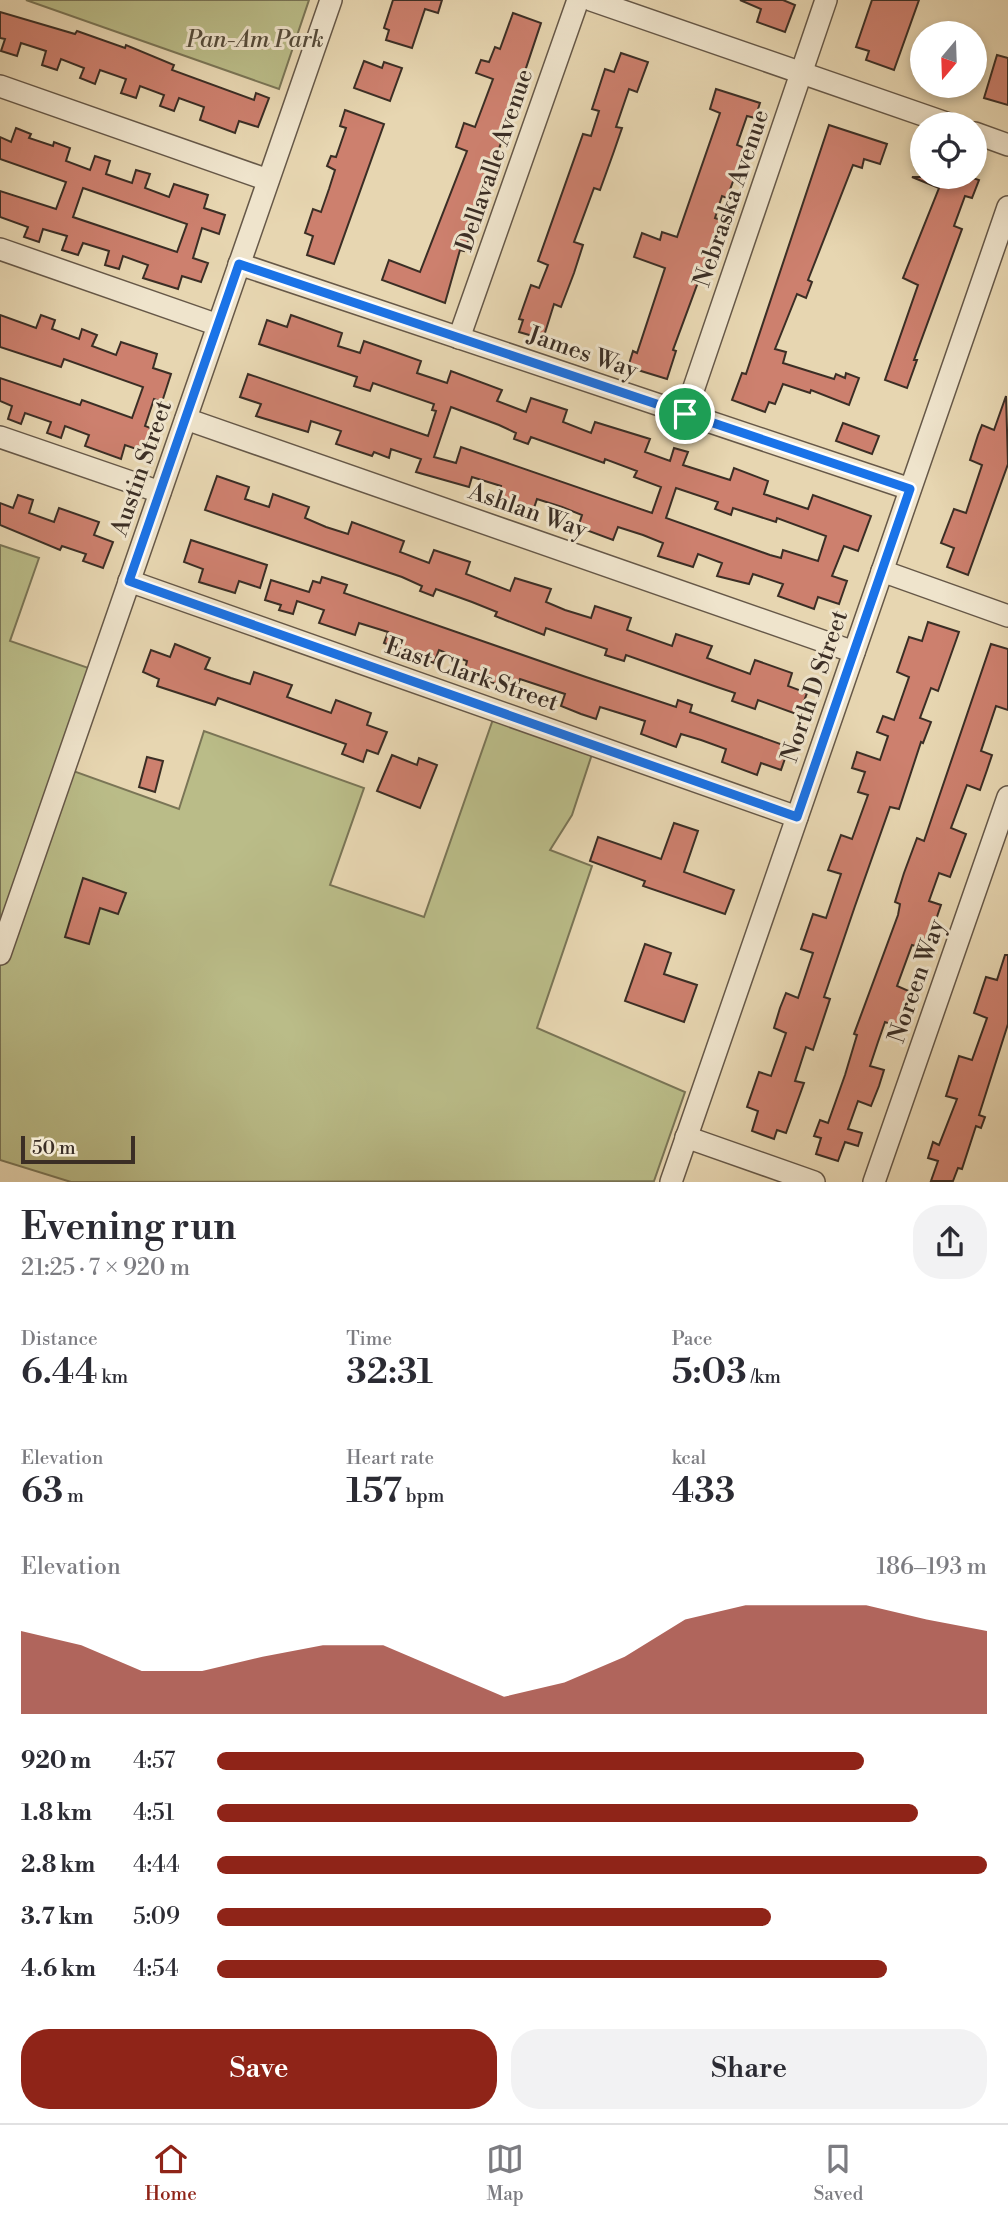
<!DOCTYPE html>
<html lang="en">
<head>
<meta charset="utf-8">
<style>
  body { margin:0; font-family:"Libre Bodoni",serif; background:#f2f2f3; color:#2b2b33; height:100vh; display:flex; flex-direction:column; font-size:26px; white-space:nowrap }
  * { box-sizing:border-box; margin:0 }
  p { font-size:23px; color:#7c7c81 }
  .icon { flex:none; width:38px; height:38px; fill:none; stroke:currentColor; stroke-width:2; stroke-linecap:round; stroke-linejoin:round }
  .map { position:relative; height:1182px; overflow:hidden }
  .panel { display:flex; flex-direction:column; background:#fff; flex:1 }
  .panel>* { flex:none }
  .needle { width:46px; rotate:199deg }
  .buttons { position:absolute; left:910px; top:21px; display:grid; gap:14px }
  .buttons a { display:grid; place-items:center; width:77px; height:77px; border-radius:50%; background:#fff; box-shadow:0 4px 10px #0003; font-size:35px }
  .scale { position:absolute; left:21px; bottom:18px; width:114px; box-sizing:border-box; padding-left:7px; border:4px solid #3b2e25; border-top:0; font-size:19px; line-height:24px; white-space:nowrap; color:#3b2e25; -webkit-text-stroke:5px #efe4cc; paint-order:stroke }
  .pin { position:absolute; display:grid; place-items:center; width:60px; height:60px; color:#fff; margin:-30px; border:4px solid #fff; border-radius:50%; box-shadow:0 2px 7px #0007 }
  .round { display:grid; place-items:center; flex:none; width:74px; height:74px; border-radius:28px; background:#f2f2f3 }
  .head { display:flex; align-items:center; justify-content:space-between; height:119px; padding:0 21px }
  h1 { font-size:38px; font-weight:600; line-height:52px }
  .metrics { display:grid; grid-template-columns:repeat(3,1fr); gap:10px; height:119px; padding:7px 21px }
  .metrics div { display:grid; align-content:center }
  .metrics b { font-size:35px; font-weight:600 }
  .metrics small { font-size:19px; font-weight:400 }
  .metrics p { font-size:19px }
  .chart { height:196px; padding:14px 21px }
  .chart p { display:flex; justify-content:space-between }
  .chart svg { width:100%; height:126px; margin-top:7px; fill:#8f2418; opacity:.7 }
  .primary-button { display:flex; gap:14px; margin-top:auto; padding:14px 21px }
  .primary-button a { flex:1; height:80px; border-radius:28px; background:#8f2418; color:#fff; font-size:28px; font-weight:600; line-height:80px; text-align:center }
  .primary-button a+a { background:#f2f2f3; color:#2b2b33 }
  ul { padding:0 21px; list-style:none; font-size:23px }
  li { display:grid; grid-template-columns:112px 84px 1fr; align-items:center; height:52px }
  li i { height:18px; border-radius:9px; background:#8f2418 }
  .tabs { display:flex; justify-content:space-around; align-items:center; height:98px; border-top:2px solid #e1e1e2; background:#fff; font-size:19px; color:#7c7c81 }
  .tabs a { display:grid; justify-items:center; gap:4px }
  .tabs .active { color:#8f2418 }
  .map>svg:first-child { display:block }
  .green { fill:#babc88; stroke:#7a7556; stroke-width:2 }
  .building { fill:#cd806e; stroke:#3b2e25; stroke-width:2; fill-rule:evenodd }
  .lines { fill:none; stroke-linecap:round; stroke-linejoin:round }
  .minor-casing { stroke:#665848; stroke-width:24 }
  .minor { stroke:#efe4cc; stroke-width:21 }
  .route-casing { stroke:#fff; stroke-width:14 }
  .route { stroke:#1a73e8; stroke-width:9 }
  .labels { text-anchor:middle; stroke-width:6; stroke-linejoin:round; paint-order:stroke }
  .park-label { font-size:24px; font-style:italic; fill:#544a39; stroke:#efe4cc }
  .street-label { font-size:24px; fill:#3b2e25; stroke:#efe4cc }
</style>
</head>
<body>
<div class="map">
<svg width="1008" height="1182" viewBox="0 0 1008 1182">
  <rect width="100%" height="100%" fill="#e7d6b1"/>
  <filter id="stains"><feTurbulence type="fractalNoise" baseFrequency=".00286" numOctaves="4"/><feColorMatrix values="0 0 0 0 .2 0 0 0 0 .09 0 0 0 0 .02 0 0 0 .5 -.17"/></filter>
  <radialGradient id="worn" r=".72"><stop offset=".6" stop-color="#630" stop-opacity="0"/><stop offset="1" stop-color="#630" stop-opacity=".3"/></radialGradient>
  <g class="green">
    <polygon points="26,0 309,0 279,89"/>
    <polygon points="0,545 39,558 10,641 106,674 73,771 179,809 204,731 364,788 330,885 424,917 498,705 597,739 572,815 550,850 592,866 537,1028 685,1092 654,1181 71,1182 0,1160"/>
  </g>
  <g class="building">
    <polygon points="393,0 442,0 438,13 425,9 412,48 386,40 389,30 384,28"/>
    <polygon points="740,0 783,0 795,5 785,32 757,22 761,9"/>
    <polygon points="872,0 919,0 894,70 866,60 869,51 856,47"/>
    <polygon points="0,12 75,34 77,31 125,48 126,45 174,65 172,70 254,100 256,93 269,98 258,127 239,121 235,133 200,120 204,107 179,98 174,111 160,106 164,95 140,86 136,98 121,93 126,79 100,70 95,84 80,78 84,68 61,59 57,70 42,65 46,51 21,43 17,56 1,51 5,39 0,38"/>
    <polygon points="513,13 541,23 471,233 464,251 460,250 445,303 382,280 389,260 420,272 467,151 456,147 464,123 475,127 493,79 476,73 481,60 489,62 495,47 500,49"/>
    <polygon points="621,53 648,62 637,92 629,89 616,127 622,128 613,154 600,190 594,188 574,242 583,245 574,273 561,307 554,304 543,339 519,332 523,320 519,319 531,285 539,288 548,265 538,261 583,134 591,136 599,111 592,109 605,69 614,72"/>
    <polygon points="997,55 1008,58 1008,105 984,98"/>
    <polygon points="364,61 382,68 384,62 402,68 390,101 354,88"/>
    <polygon points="716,89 760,103 755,118 747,116 737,145 745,148 727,198 722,196 715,218 721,220 673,350 676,351 667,379 628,367 633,351 637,353 665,268 634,257 642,233 660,240 662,232 677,237 720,113 710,109"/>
    <polygon points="345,110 384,124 334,264 307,255 313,236 305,233 313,209 321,212 329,189 335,170 327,166 331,156 336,157 346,128 340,126"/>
    <polygon points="829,125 887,144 880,164 864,159 862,168 853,165 808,280 812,282 806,298 797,294 775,349 786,352 783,363 834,379 836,374 845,378 846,373 859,378 849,405 811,390 810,393 783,384 775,404 769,402 765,412 732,400 742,373 746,374"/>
    <path d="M16,128l15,6 -2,4 24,8 1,-4 16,6 -4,13 24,9 5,-14 15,5 -4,13 26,9 4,-13 14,4 -5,14 24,9 5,-13 34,11 -4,13 21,7 -6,19 -17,-6 -9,30 15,5 -7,19 -19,-6 -4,13 -35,-11 5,-13 -25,-9 -4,13 -14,-4 4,-14 -26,-8 -5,12 -16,-5 5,-14 -24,-7 -4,13 -15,-5 4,-10 -28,-10v-26l56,18 10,-27 -66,-23v-22l11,5zM83,188l104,36 -10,28 -104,-35z"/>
    <polygon points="912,177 970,177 979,180 972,198 965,196 954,226 962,229 914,360 917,360 907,388 885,380 918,285 903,278 939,188"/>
    <polygon points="0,315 36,328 41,315 55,320 52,329 79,339 82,329 97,335 92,346 116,355 121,342 157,354 153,368 171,374 162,402 154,399 145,426 153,429 145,452 125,445 121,459 85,446 89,435 65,426 61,438 47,433 51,422 25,413 21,424 8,419 12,406 0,401 0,378 80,405 82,400 132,418 143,387 64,359 61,367 0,347"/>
    <path d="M291,315l51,18 -4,13 22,7 4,-12 20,7 37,13 -4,12 30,10 4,-12 51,19 -5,11 29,11 5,-14 36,12 -4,12 28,11 4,-11 55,17 -5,13 25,9 4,-13 14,4 -5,13 47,15 4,-12 34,13 -4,13 44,15 5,-14 58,21 -13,35 -14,-5 -12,30 15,5 -8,23 -21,-7 -4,12 -36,-13 5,-12 -30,-10 -4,10 -32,-8 5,-13 -24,-9 -5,13 -35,-11 5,-13 -20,-8 -25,-8 -5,13 -35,-13 4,-12 -20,-8 -25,-8 -4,12 -36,-12 4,-13 -29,-9 -3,10 -53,-15 5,-13 -30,-10 -2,9 -15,-6 -2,4 -36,-12 5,-13 -30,-10 -3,11 -52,-16 5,-12 -21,-7 8,-23 180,62 8,-25 -4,-1 2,-6 -61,-21 -3,8 -16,-5 3,-9 -98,-33 8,-24 20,7zM451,407l48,18 17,8 -2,6 14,5 3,-7 73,26 1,-4 32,12 -3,6 27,10 -9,26 -191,-66 -5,16 -22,-6zM676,488l42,14 -3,7 16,6 2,-7 43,14 1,-4 49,18 -8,25 -35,-11 -2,8 -11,-3 -104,-37z"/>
    <polygon points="1006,396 1008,464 968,575 947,567 954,548 941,543 954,509 966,513 982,465 970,460 978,435 982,425 994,430"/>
    <polygon points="843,423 879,436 872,454 836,441"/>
    <polygon points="217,476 249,487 245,499 269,507 273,494 309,507 305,518 326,527 348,534 352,522 404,541 400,552 429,563 434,550 470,562 466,574 510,591 515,578 551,589 546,602 565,610 591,618 595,606 631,618 627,630 672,646 676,634 712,646 707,658 750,674 755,660 792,673 788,686 807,693 799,715 758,700 755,709 732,701 735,693 717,687 626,655 624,661 605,655 607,649 546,628 544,635 495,616 497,612 472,602 436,589 433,596 420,591 422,586 402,577 205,510"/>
    <polygon points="18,495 33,500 29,513 54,522 59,508 99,522 94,535 113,542 103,568 83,561 86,554 62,546 60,550 0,525 0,503 13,508"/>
    <polygon points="191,540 267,565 260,588 239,581 235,593 199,582 203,569 184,562"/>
    <polygon points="322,577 347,585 344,593 586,677 676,707 678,700 692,705 690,712 789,747 781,770 761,763 757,775 722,762 726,749 701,740 681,734 676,747 641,734 645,721 600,707 596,719 581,714 561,706 565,694 520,679 515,691 480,678 481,675 465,669 467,661 439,650 434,663 384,643 388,632 359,623 355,635 319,623 324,610 297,601 293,614 279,610 281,605 265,600 271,580 309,592 313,581 320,583"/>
    <polygon points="928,622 959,632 938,691 931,688 920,718 931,722 923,743 921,742 899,809 890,807 855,906 824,997 830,999 813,1050 806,1047 795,1081 804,1083 786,1133 777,1130 774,1139 752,1131 758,1111 747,1107 759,1072 771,1076 786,1033 774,1028 780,1008 786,993 798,998 813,953 801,949 813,914 826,918 841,874 828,870 841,835 852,839 868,795 858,792 865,772 852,768 857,752 880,760 888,736 877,732 883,716 894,720 909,677 897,672 909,637 922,641"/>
    <polygon points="175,644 210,658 205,669 231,678 250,684 254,672 292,685 287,697 331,713 336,700 371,713 367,725 387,732 378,754 367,750 363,762 342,754 346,744 218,698 215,705 157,686 159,679 143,672 151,650 170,657"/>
    <polygon points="991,644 1008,649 1008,710 996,706 981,751 992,755 987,770 980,790 967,785 951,828 966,834 950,877 939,873 929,901 941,905 926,949 912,945 897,986 911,992 899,1027 885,1022 878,1042 870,1066 884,1070 879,1086 871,1106 858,1101 848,1129 862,1133 858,1146 845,1142 838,1161 816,1154 821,1138 814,1136 820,1120 828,1123 845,1075 857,1035 854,1034 898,915 900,904 895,902 904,873 917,838 924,841"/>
    <polygon points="392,755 417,765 419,758 437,765 420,808 377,791"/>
    <polygon points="147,757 163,761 155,792 139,787"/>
    <polygon points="674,823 698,831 684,872 734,890 725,914 643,886 645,881 590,861 598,837 661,859"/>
    <polygon points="83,878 126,893 118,914 100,908 89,944 65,937"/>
    <polygon points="645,944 671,953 664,974 697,985 684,1022 625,1001"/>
    <polygon points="1005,955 1008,955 1008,1024 979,1115 985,1117 981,1128 976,1126 962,1169 958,1168 953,1181 931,1181 938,1161 928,1158 933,1142 939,1145 957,1099 946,1096 959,1056 972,1060 987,1018 974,1013 986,977 997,980"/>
  </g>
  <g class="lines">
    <defs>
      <g id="minor">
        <polyline points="591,0 949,124"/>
        <polyline points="0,86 268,180"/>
        <polyline points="975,133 1008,145"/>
        <polyline points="0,249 218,325"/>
        <polyline points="239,264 910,489"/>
        <polyline points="459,338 578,0"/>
        <polyline points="685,414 826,0"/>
        <polyline points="186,419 854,652"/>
        <polyline points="0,437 160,492"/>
        <polyline points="882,571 1008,616"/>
        <polyline points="129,581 797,817"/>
        <polyline points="0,954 331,0"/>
        <polyline points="686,1137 814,1182"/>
        <polyline points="671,1182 1008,207"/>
        <polyline points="874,1182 1008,797"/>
      </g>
    </defs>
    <use href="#minor" class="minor-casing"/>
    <use href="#minor" class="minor"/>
  </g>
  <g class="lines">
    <defs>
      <polygon id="route" points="239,264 910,489 797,817 129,581"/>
    </defs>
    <use href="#route" class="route-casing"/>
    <use href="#route" class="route"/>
  </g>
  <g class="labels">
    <g class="park-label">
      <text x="255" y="47">Pan-Am Park</text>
    </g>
    <g class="street-label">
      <text transform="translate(494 160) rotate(-71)" y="8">Dellavalle Avenue</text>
      <text transform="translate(731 198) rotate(-71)" y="8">Nebraska Avenue</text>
      <text transform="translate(583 352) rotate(19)" y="8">James Way</text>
      <text transform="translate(141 468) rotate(-71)" y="8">Austin Street</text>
      <text transform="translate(528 510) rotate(19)" y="8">Ashlan Way</text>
      <text transform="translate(472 674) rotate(19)" y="8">East Clark Street</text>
      <text transform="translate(814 686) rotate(-71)" y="8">North D Street</text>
      <text transform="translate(916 981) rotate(-71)" y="8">Noreen Way</text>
    </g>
  </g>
  <rect width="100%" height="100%" filter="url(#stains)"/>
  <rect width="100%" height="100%" fill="url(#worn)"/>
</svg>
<div class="buttons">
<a><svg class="needle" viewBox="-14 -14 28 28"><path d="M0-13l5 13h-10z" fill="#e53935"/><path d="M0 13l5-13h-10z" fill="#7c7c81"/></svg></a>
<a><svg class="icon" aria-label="locate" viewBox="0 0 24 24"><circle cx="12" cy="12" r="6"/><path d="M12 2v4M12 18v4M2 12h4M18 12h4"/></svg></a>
</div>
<div class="scale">50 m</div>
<div class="pin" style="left:685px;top:414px;background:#1e9e55"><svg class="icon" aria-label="arrive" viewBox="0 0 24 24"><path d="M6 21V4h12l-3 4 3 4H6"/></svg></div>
</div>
<section class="panel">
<div class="head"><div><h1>Evening run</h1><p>21:25 · 7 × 920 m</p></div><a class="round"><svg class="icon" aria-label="share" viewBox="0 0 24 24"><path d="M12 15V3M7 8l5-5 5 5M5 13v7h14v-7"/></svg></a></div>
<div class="metrics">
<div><p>Distance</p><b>6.44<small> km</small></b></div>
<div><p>Time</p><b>32:31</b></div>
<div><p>Pace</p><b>5:03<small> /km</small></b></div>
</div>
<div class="metrics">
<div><p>Elevation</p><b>63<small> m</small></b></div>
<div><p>Heart rate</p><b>157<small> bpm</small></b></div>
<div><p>kcal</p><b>433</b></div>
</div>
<div class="chart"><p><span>Elevation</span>186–193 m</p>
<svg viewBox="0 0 160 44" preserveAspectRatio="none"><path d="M0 44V15L10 20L20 29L30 29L40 24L50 20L60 20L70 29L80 38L90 33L100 24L110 11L120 6L130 6L140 6L150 11L160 15V44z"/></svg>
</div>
<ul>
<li><b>920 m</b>4:57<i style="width:84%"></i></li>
<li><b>1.8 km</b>4:51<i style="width:91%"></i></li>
<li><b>2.8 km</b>4:44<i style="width:100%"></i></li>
<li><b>3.7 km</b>5:09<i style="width:72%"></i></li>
<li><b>4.6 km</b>4:54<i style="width:87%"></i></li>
</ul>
<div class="primary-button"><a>Save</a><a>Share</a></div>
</section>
<nav class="tabs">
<a class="active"><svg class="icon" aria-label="home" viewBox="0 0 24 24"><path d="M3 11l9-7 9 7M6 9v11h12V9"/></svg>Home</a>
<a><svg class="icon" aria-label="map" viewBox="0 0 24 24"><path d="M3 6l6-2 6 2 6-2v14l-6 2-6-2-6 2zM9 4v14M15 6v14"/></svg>Map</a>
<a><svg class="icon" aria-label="saved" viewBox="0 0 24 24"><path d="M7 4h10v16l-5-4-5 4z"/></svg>Saved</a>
</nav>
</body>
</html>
